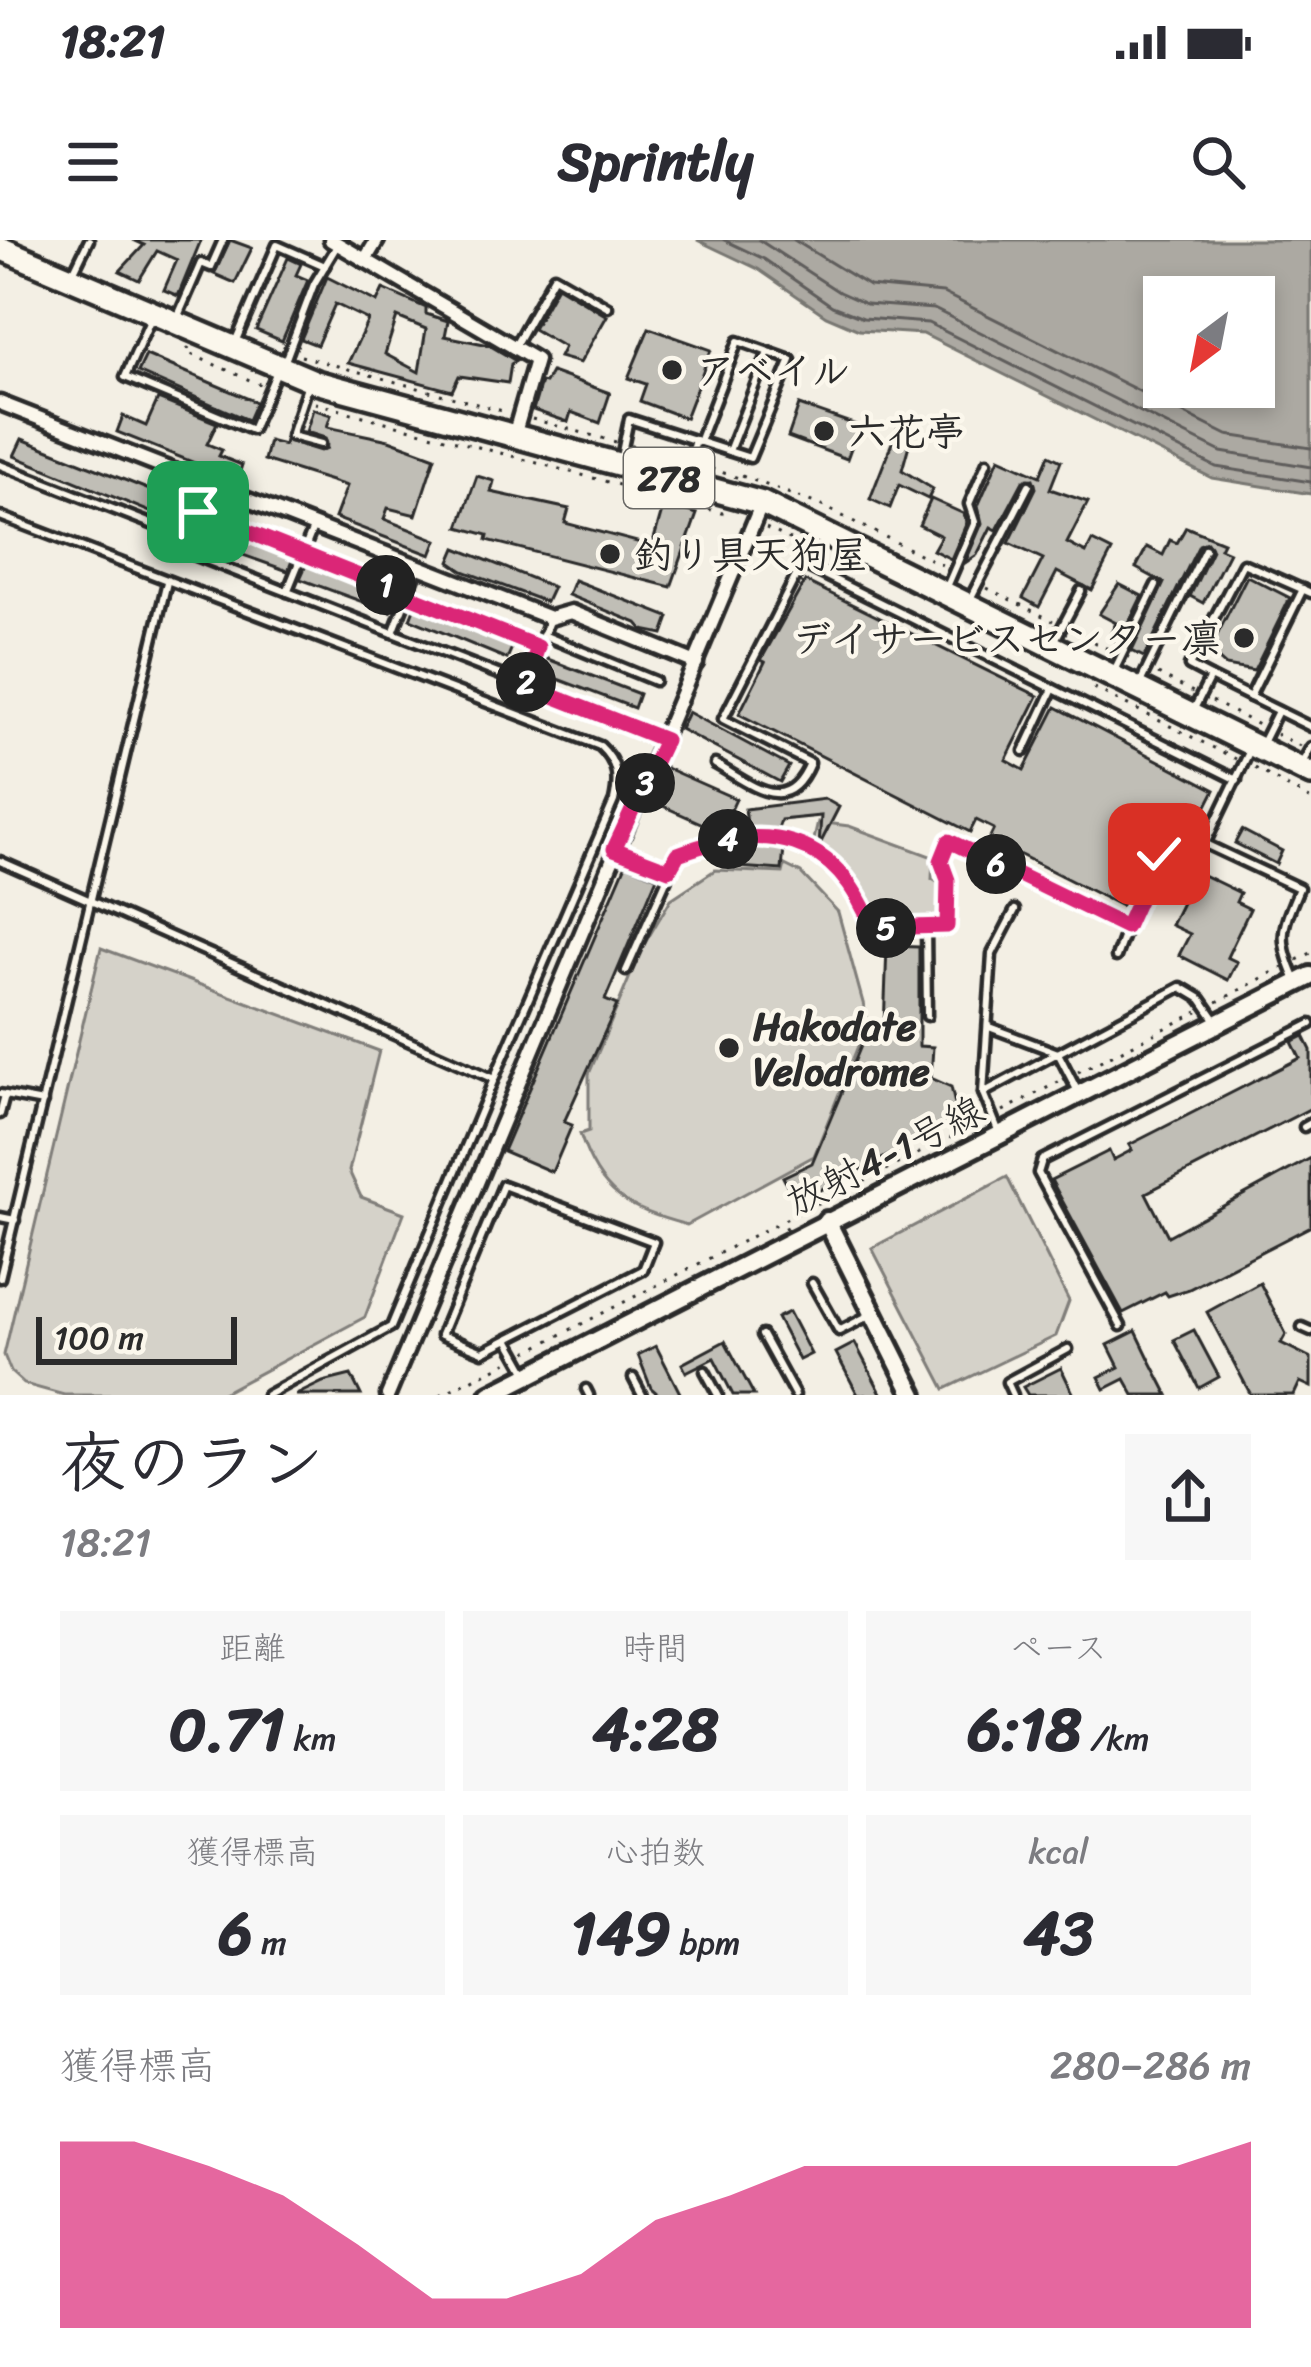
<!DOCTYPE html>
<html lang="ja">
<head>
<meta charset="utf-8">
<style>
  body { margin:0; font-family:Sriracha,"Klee One",sans-serif; background:#f7f7f7; color:#2b2b33; height:100vh; display:flex; flex-direction:column; font-size:45px; white-space:nowrap }
  * { box-sizing:border-box; margin:0 }
  p { font-size:39px; color:#7c7c81 }
  .icon { flex:none; width:66px; height:66px; fill:none; stroke:currentColor; stroke-width:2; stroke-linecap:round; stroke-linejoin:round }
  .map { position:relative; height:1155px; overflow:hidden }
  .side { display:flex; flex-direction:column; background:#fff; flex:1 }
  .side>* { flex:none }
  .needle { width:78px; rotate:212deg }
  .tools { position:absolute; left:1143px; top:36px; display:grid; gap:24px }
  .tools a { display:grid; place-items:center; width:132px; height:132px; border-radius:0px; background:#fff; box-shadow:0 6px 18px #0003; font-size:60px }
  .scale { position:absolute; left:36px; bottom:30px; width:201px; box-sizing:border-box; padding-left:12px; border:6px solid #2b2b2b; border-top:0; font-size:33px; line-height:42px; white-space:nowrap; color:#2b2b2b; -webkit-text-stroke:9px #fbf7ec; paint-order:stroke }
  .pin { position:absolute; display:grid; place-items:center; width:102px; height:102px; color:#fff; margin:-51px; border-radius:24px; box-shadow:0 6px 18px #0006 }
  .km { position:absolute; width:60px; height:60px; margin:-30px; border-radius:50%; background:#222; color:#fff; font-size:33px; line-height:60px; text-align:center }
  .round { display:grid; place-items:center; flex:none; width:126px; height:126px; border-radius:0px; background:#f7f7f7 }
  .summary { display:flex; align-items:center; justify-content:space-between; height:204px; padding:0 60px }
  h1 { font-size:66px; font-weight:700; line-height:90px }
  .metrics { display:grid; grid-template-columns:repeat(3,1fr); gap:18px; height:204px; padding:12px 60px }
  .metrics div { display:grid; align-content:center; border-radius:0px; background:#f7f7f7; text-align:center }
  .metrics b { font-size:60px; font-weight:700 }
  .metrics small { font-size:33px; font-weight:400 }
  .metrics p { font-size:33px }
  .chart { height:336px; padding:24px 60px }
  .chart p { display:flex; justify-content:space-between }
  .chart svg { width:100%; height:216px; margin-top:12px; fill:#db2777; opacity:.7 }
  .status { display:flex; justify-content:space-between; align-items:center; height:84px; padding:0 60px; background:#fff; direction:ltr }
  .status svg { height:33px; fill:currentColor }
  header { display:flex; justify-content:space-between; align-items:center; height:156px; padding:0 60px; background:#fff; font-size:54px; font-weight:700 }
  .map>svg:first-child { display:block }
  .green { fill:#d5d2c9; stroke:#807e7a; stroke-width:3 }
  .water { fill:#aca9a2; stroke:#787772; stroke-width:3; fill-rule:evenodd }
  .lines { fill:none; stroke-linecap:round; stroke-linejoin:round }
  .shore { stroke:#5f5d5b; stroke-width:3 }
  .building { fill:#c0beb6; stroke:#2b2b2b; stroke-width:3; fill-rule:evenodd }
  .lane-casing { stroke:#2b2b2b; stroke-width:15 }
  .street-casing { stroke:#2b2b2b; stroke-width:21 }
  .secondary-casing { stroke:#2b2b2b; stroke-width:26 }
  .highway-casing { stroke:#2b2b2b; stroke-width:30 }
  .path { stroke:#2b2b2b; stroke-width:3; stroke-dasharray:3 9; stroke-linecap:butt }
  .lane { stroke:#fbf7ec; stroke-width:6 }
  .street { stroke:#fbf7ec; stroke-width:12 }
  .secondary { stroke:#fbf7ec; stroke-width:16 }
  .highway { stroke:#fbf7ec; stroke-width:21 }
  .route-casing { stroke:#fff; stroke-width:24 }
  .route { stroke:#db2777; stroke-width:15 }
  .poi-dot { fill:#2b2b2b; stroke:#fbf7ec; stroke-width:4.5 }
  .labels { text-anchor:middle; stroke-width:9; stroke-linejoin:round; paint-order:stroke }
  .shield { fill:#fbf7ec; stroke:#696865; stroke-width:3 }
  .shield-label { font-size:36px; font-weight:bold; fill:#2b2b2b }
  .poi-label { font-size:39px; font-weight:bold; fill:#2b2b2b; stroke:#fbf7ec; text-anchor:start }
  .street-label { font-size:39px; fill:#2b2b2b; stroke:#fbf7ec }
</style>
</head>
<body>
<div class="status"><b>18:21</b><svg viewBox="0 0 49 12"><path d="M0 12V9h3v3zM5 12V6h3v6zM10 12V3h3v9zM15 12V0h3v12zM26 1h20v11H26zM47 4h2v5h-2z"/></svg></div>
<header><svg class="icon" aria-label="menu" viewBox="0 0 24 24"><path d="M4 6h16M4 12h16M4 18h16"/></svg>Sprintly<svg class="icon" aria-label="search" viewBox="0 0 24 24"><circle cx="10" cy="10" r="6"/><path d="M15 15l6 6"/></svg></header>
<div class="map">
<svg width="1311" height="1155" viewBox="0 0 1311 1155">
  <rect width="100%" height="100%" fill="#f3efe4"/>
  <filter id="ink" filterUnits="userSpaceOnUse"><feTurbulence type="fractalNoise" baseFrequency=".00833" numOctaves="2"/><feDisplacementMap in="SourceGraphic" scale="24" xChannelSelector="R" yChannelSelector="G"/><feConvolveMatrix kernelMatrix="1 2 1 2 8 2 1 2 1" color-interpolation-filters="sRGB"/></filter>
  <g filter="url(#ink)">
    <g class="green">
      <polygon points="818,582 849,586 933,617 932,639 942,645 939,679 873,677 851,634 813,604"/>
      <path d="M785,625l16,8 37,39 30,109 -54,135 -127,69c-59,-16 -87,-30 -107,-91l9,-3v-57l53,-126 29,-49 44,-29 68,3z"/>
      <polygon points="101,708 379,811 349,931 361,957 404,973 365,1077 219,1155 64,1155 24,1144 11,1132 4,1115"/>
      <polygon points="1007,937 1069,1061 1056,1096 945,1149 872,1008"/>
    </g>
    <path class="water" d="M697,0h614v254l-99,-16 -289,-144 -64,-4 -33,-14 -68,-47zM1164,57h90v90h-90z"/>
    <g class="lines">
      <g class="shore">
        <polyline points="724,0 764,19 832,66 863,78 928,83 1216,227 1311,242"/>
        <polyline points="759,0 839,52 866,64 934,69 1221,212 1311,227"/>
        <polyline points="794,0 869,46 943,53 1227,195 1311,208"/>
      </g>
    </g>
    <g class="building">
      <polygon points="133,0 201,0 178,56 164,50 177,20 157,11 139,40 120,31 144,5"/>
      <polygon points="230,0 252,8 235,43 214,34"/>
      <polygon points="288,18 301,24 296,35 308,40 282,101 256,90"/>
      <path d="M327,37l50,25 6,-13 43,19v6l22,7 -3,15 44,9 27,16 -5,3 -3,19 -49,-7 -7,15 -104,-28 20,-43 -33,-16 -18,41 -16,-6zM397,77l29,12 -7,43 -34,-18z"/>
      <polygon points="557,46 607,76 580,123 559,117 564,107 533,89"/>
      <polygon points="649,88 711,110 685,178 640,161 646,144 628,138"/>
      <polygon points="146,115 256,162 248,180 138,132"/>
      <polygon points="551,132 610,153 600,183 571,172 568,182 533,170 541,142 545,143"/>
      <polygon points="158,159 217,183 207,204 222,210 219,216 242,225 237,240 117,192 123,176 146,186"/>
      <polygon points="799,165 859,186 847,219 788,197"/>
      <polygon points="313,169 331,175 327,187 389,200 435,217 416,275 388,268 384,279 437,300 431,315 335,278 347,246 264,220 269,201 284,205 285,200 320,211 327,208 325,198 306,192"/>
      <polygon points="898,187 912,194 902,230 933,249 928,259 899,245 890,268 870,259"/>
      <polygon points="22,199 182,263 184,259 193,262 184,286 14,216"/>
      <polygon points="1049,215 1061,221 1050,249 1088,262 1067,303 1086,313 1092,301 1112,311 1092,350 1057,332 1039,367 1023,358 1043,319 1009,303 1036,248 1033,239 1023,241 997,290 991,287 977,315 965,323 982,283 978,266 999,218 1040,236"/>
      <polygon points="477,236 494,241 491,252 569,269 565,283 652,306 664,264 697,274 671,347 487,300 488,295 459,287"/>
      <polygon points="931,259 964,274 967,282 951,319 933,310 941,296 919,285"/>
      <polygon points="202,282 293,318 288,331 195,298"/>
      <polygon points="1186,287 1223,302 1220,308 1229,312 1203,363 1190,356 1212,310 1207,302 1199,305 1144,417 1132,411 1164,343 1136,328 1147,307 1163,315 1170,300 1177,303"/>
      <polygon points="456,308 553,347 546,362 463,331 450,322"/>
      <polygon points="307,323 395,358 390,372 300,339"/>
      <polygon points="1247,336 1290,358 1254,431 1226,426 1209,411"/>
      <polygon points="574,340 669,377 663,394 643,390 637,383 568,355"/>
      <polygon points="805,341 1038,456 1006,520 1024,530 1056,467 1215,550 1191,597 1162,584 1121,666 989,599 994,589 976,580 970,592 739,474 765,422 761,420"/>
      <polygon points="1119,344 1142,356 1119,403 1109,397 1116,383 1099,374"/>
      <polygon points="415,366 513,405 507,419 410,379"/>
      <polygon points="545,418 639,454 634,468 539,432"/>
      <polygon points="688,472 789,526 780,542 680,489"/>
      <polygon points="664,527 736,559 721,592 654,562 657,554 653,552"/>
      <polygon points="825,559 839,567 819,606 821,576 781,580 777,592 748,591 745,569"/>
      <polygon points="1242,590 1282,611 1276,624 1235,603"/>
      <polygon points="768,605 784,608 782,630 724,626 726,609"/>
      <polygon points="626,624 657,637 605,760 617,765 564,882 572,885 552,932 503,911"/>
      <polygon points="1197,632 1240,653 1236,662 1250,669 1227,717 1237,722 1228,740 1179,715 1190,694 1171,685"/>
      <polygon points="887,706 919,707 919,806 933,807 931,838 951,847 956,869 939,890 796,962 783,937 812,923 868,789 876,792 884,788"/>
      <polygon points="1304,796 1311,810 1311,868 1146,953 1168,996 1311,918 1311,986 1189,1049 1168,1056 1165,1052 1123,1073 1051,940 1109,911 1113,920 1132,910 1129,905 1300,818 1292,802"/>
      <polygon points="1260,1043 1286,1094 1281,1103 1311,1118 1311,1147 1300,1142 1294,1155 1251,1155 1207,1072"/>
      <polygon points="789,1072 811,1114 799,1120 777,1078"/>
      <polygon points="1194,1090 1219,1137 1199,1148 1174,1100"/>
      <polygon points="1136,1091 1150,1120 1168,1155 1134,1155 1125,1139 1105,1149 1099,1137 1119,1127 1108,1105"/>
      <polygon points="725,1101 754,1155 733,1155 714,1118 686,1132 682,1124"/>
      <polygon points="855,1103 882,1155 858,1155 836,1113"/>
      <polygon points="656,1106 681,1155 659,1155 651,1148 638,1115"/>
      <polygon points="1061,1128 1074,1155 1028,1155 1023,1147"/>
      <polygon points="351,1135 361,1155 296,1155 323,1142"/>
    </g>
    <g class="lines">
      <defs>
        <g id="lane">
          <polyline points="72,35 89,0"/>
          <polyline points="152,76 125,137 252,190 277,131"/>
          <polyline points="178,76 201,23 211,27 223,0"/>
          <polyline points="236,100 277,5 325,26"/>
          <polyline points="516,104 554,36 608,67"/>
          <polyline points="285,121 314,44 338,4"/>
          <polyline points="308,143 291,196 321,204"/>
          <polyline points="729,211 768,112"/>
          <polyline points="620,222 629,179 750,218 791,120 738,101 699,202"/>
          <polyline points="0,225 187,298 208,246"/>
          <polyline points="684,238 695,200"/>
          <polyline points="198,272 539,407"/>
          <path d="M0,276l600,230c18,17 19,32 14,55l-120,278"/>
          <polyline points="187,298 183,311 664,499"/>
          <polyline points="946,349 975,282 969,264 987,222"/>
          <polyline points="287,352 313,288"/>
          <polyline points="970,359 1029,245"/>
          <polyline points="393,393 418,329"/>
          <polyline points="543,395 655,441"/>
          <polyline points="1054,402 1081,351"/>
          <polyline points="1113,433 1156,345"/>
          <polyline points="1210,437 1189,426 1243,323 1311,353"/>
          <polyline points="525,445 549,381"/>
          <polyline points="1139,445 1205,309"/>
          <polyline points="1250,457 1303,349"/>
          <polyline points="1193,471 1210,437 1311,487"/>
          <polyline points="1261,505 1278,471"/>
          <path d="M1251,508l-46,96 94,44c-17,41 -22,49 -4,90"/>
          <polyline points="1024,511 1053,449"/>
          <path d="M715,524c38,21 72,54 95,-1l-87,-44 79,-155 435,216"/>
          <polyline points="1301,525 1311,507"/>
          <polyline points="616,610 669,630"/>
          <polyline points="0,621 494,839 391,1087 267,1155"/>
          <polyline points="926,686 927,776"/>
          <polyline points="1116,717 1127,687"/>
          <path d="M626,731l52,-117c88,-33 158,-21 194,74l75,-2 1,-46 -7,-19 8,-20 178,86 37,-81 41,-2"/>
          <polyline points="989,787 1058,813 1077,850"/>
          <polyline points="983,853 992,714 1015,670"/>
          <polyline points="0,854 43,862"/>
          <polyline points="0,874 5,855"/>
          <polyline points="1304,887 1311,883"/>
          <polyline points="998,890 983,853 1181,747 1201,759 1217,782"/>
          <polyline points="0,977 15,980"/>
          <polyline points="0,1038 167,342"/>
          <polyline points="812,1043 839,1091 870,1075"/>
          <polyline points="1121,1086 1038,933 1042,920 1311,784"/>
          <polyline points="1302,1087 1311,1091"/>
          <polyline points="762,1095 795,1155"/>
          <polyline points="508,1099 483,1112 441,1095 503,945 654,1002 643,1030 508,1099 526,1131"/>
          <polyline points="705,1131 718,1155"/>
          <polyline points="633,1138 642,1155"/>
          <polyline points="586,1149 589,1155"/>
          <polyline points="1013,1155 1007,1142 1068,1109"/>
        </g>
        <g id="street">
          <polyline points="331,0 536,120 514,196"/>
          <polyline points="365,20 377,0"/>
          <polyline points="0,163 550,378 571,372 696,423"/>
          <polyline points="388,1155 762,263"/>
        </g>
        <g id="secondary">
          <polyline points="827,981 914,1155"/>
          <polyline points="490,1155 1311,736"/>
        </g>
        <polyline id="highway" points="0,8 316,142 762,263 1311,534"/>
      </defs>
      <use href="#lane" class="lane-casing"/>
      <use href="#street" class="street-casing"/>
      <use href="#secondary" class="secondary-casing"/>
      <use href="#highway" class="highway-casing"/>
      <g class="path">
        <polyline points="189,107 186,112 261,145"/>
        <polyline points="301,116 506,172"/>
        <polyline points="315,163 730,275"/>
        <polyline points="532,179 616,202"/>
        <polyline points="631,206 679,219"/>
        <polyline points="700,225 739,238"/>
        <polyline points="742,236 820,265 946,327"/>
        <polyline points="766,288 833,319"/>
        <polyline points="987,348 1053,381"/>
        <polyline points="1073,391 1112,411"/>
        <polyline points="1158,434 1193,452"/>
        <polyline points="1094,448 1236,519"/>
        <polyline points="1212,461 1262,487"/>
        <polyline points="1276,494 1300,506"/>
        <polyline points="1255,528 1311,560"/>
        <polyline points="1297,720 1311,713"/>
        <polyline points="1217,762 1283,727"/>
        <polyline points="1078,832 1198,772"/>
        <polyline points="1003,871 1064,839"/>
        <polyline points="862,949 859,943 984,881"/>
        <polyline points="786,989 782,981 857,944"/>
        <polyline points="527,1112 782,981"/>
        <polyline points="440,1155 508,1122"/>
      </g>
      <use href="#lane" class="lane"/>
      <use href="#street" class="street"/>
      <use href="#secondary" class="secondary"/>
      <use href="#highway" class="highway"/>
    </g>
  </g>
  <g class="lines" filter="url(#ink)">
    <defs>
      <path id="route" d="M198,272l340,135 -13,38 140,55 -51,109 55,21 9,-16c88,-33 158,-21 194,74l75,-2 1,-46 -7,-19 8,-20 177,86 33,-73"/>
    </defs>
    <use href="#route" class="route-casing"/>
    <use href="#route" class="route"/>
  </g>
  <g class="poi-dot">
    <circle cx="672" cy="130" r="12"/>
    <circle cx="824" cy="191" r="12"/>
    <circle cx="610" cy="314" r="12"/>
    <circle cx="1244" cy="398" r="12"/>
    <circle cx="729" cy="808" r="12"/>
  </g>
  <g class="labels">
    <rect class="shield" x="624" y="208" width="90" height="60" rx="9"/>
    <g class="shield-label">
      <text x="669" y="251">278</text>
    </g>
    <g class="poi-label">
      <text x="696" y="144">アベイル</text>
      <text x="848" y="205">六花亭</text>
      <text x="634" y="328">釣り具天狗屋</text>
      <text x="1220" y="412" text-anchor="end">デイサービスセンター凛</text>
      <text x="753" y="800">Hakodate<tspan x="753" dy="45">Velodrome</tspan></text>
    </g>
    <g class="street-label">
      <text transform="translate(885 915) rotate(-27)" y="14">放射4-1号線</text>
    </g>
  </g>
</svg>
<div class="tools">
<a><svg class="needle" viewBox="-14 -14 28 28"><path d="M0-13l5 13h-10z" fill="#e53935"/><path d="M0 13l5-13h-10z" fill="#7c7c81"/></svg></a>
</div>
<div class="scale">100 m</div>
<div class="pin" style="left:198px;top:272px;background:#1e9e55"><svg class="icon" aria-label="arrive" viewBox="0 0 24 24"><path d="M6 21V4h12l-3 4 3 4H6"/></svg></div>
<div class="pin" style="left:1159px;top:614px;background:#d93025"><svg class="icon" aria-label="check" viewBox="0 0 24 24"><path d="M5 12l5 5 9-10"/></svg></div>
<b class="km" style="left:386px;top:345px">1</b>
<b class="km" style="left:526px;top:442px">2</b>
<b class="km" style="left:645px;top:543px">3</b>
<b class="km" style="left:728px;top:599px">4</b>
<b class="km" style="left:886px;top:688px">5</b>
<b class="km" style="left:996px;top:624px">6</b>
</div>
<section class="side">
<div class="summary"><div><h1>夜のラン</h1><p>18:21</p></div><a class="round"><svg class="icon" aria-label="share" viewBox="0 0 24 24"><path d="M12 15V3M7 8l5-5 5 5M5 13v7h14v-7"/></svg></a></div>
<div class="metrics">
<div><p>距離</p><b>0.71<small> km</small></b></div>
<div><p>時間</p><b>4:28</b></div>
<div><p>ペース</p><b>6:18<small> /km</small></b></div>
</div>
<div class="metrics">
<div><p>獲得標高</p><b>6<small> m</small></b></div>
<div><p>心拍数</p><b>149<small> bpm</small></b></div>
<div><p>kcal</p><b>43</b></div>
</div>
<div class="chart"><p><span>獲得標高</span>280–286 m</p>
<svg viewBox="0 0 160 44" preserveAspectRatio="none"><path d="M0 44V6L10 6L20 11L30 17L40 27L50 38L60 38L70 33L80 22L90 17L100 11L110 11L120 11L130 11L140 11L150 11L160 6V44z"/></svg>
</div>
</section>
</body>
</html>
